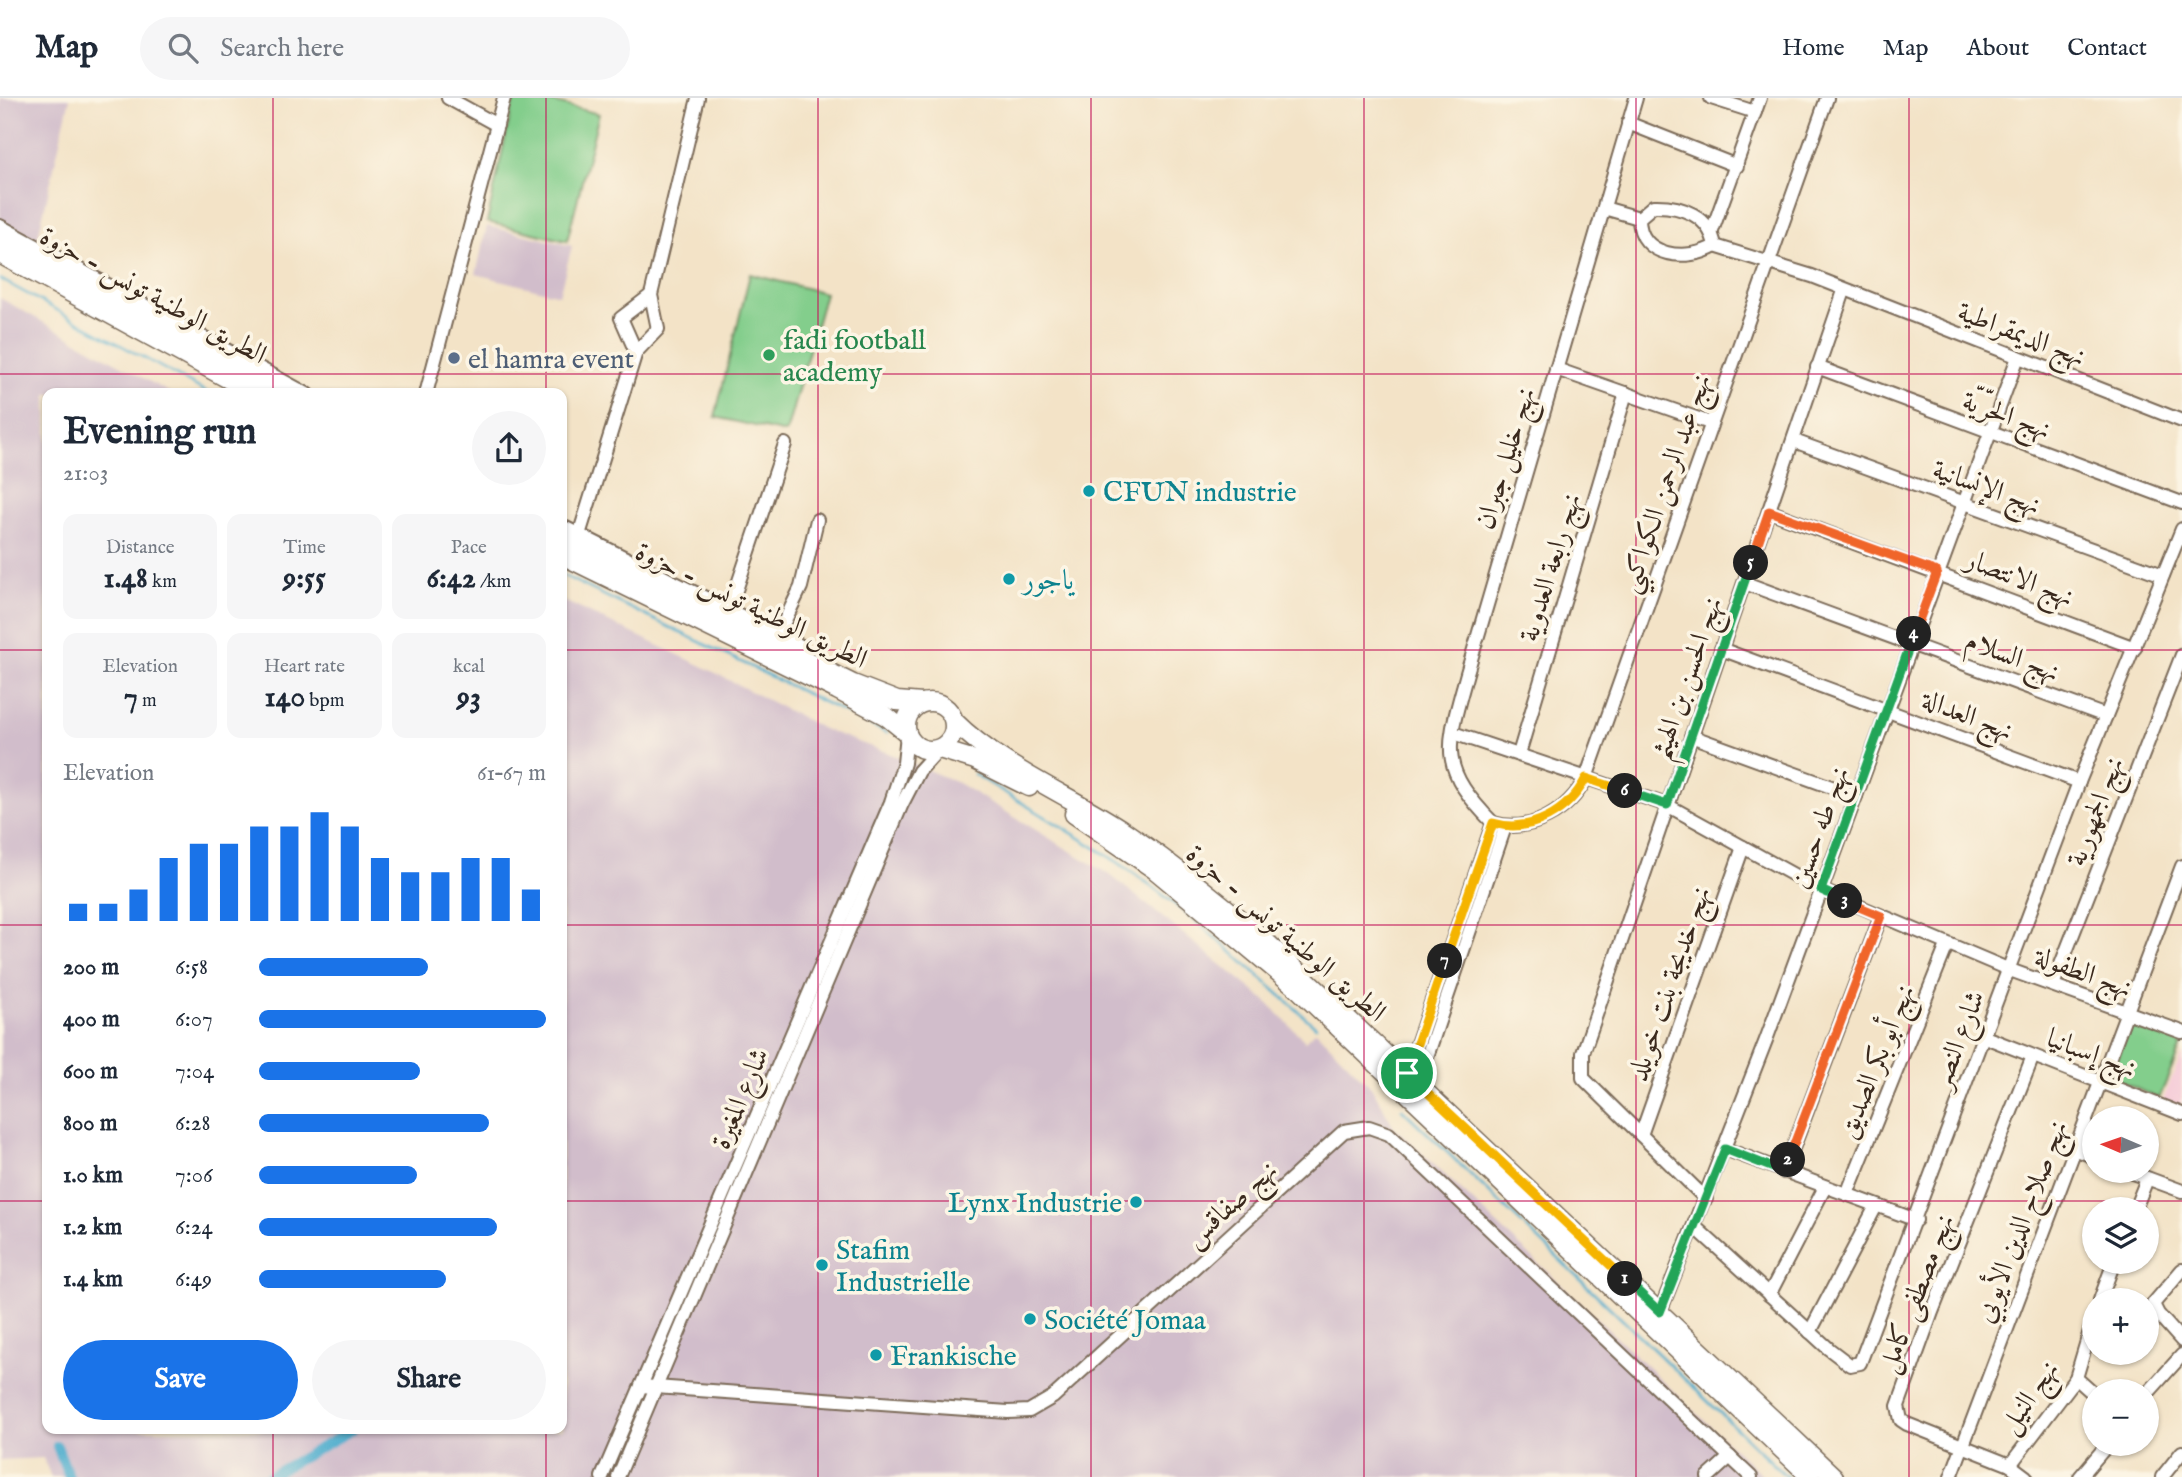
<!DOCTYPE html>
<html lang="en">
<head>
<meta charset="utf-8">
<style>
  body { margin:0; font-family:"IM FELL English",Amiri,serif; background:#f6f6f7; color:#1f2937; height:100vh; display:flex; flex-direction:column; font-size:26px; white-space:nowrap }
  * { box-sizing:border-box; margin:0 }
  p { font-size:23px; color:#747a83 }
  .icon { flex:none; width:38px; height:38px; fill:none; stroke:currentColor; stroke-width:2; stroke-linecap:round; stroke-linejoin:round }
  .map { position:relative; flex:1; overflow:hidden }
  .sheet { position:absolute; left:42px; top:290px; width:525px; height:1046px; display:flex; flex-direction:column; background:#fff; border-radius:14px; box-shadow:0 2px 5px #0004 }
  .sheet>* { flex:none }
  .needle { width:46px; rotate:272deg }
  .controls { position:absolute; left:2082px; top:1008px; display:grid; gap:14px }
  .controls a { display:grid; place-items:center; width:77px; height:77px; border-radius:50%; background:#fff; box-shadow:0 2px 5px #0004; font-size:35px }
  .pin { position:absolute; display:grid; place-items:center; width:60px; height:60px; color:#fff; margin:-30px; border:4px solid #fff; border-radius:50%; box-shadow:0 2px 7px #0007 }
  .km { position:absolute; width:35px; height:35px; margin:-18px; border-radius:50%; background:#222; color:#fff; font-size:19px; line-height:35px; text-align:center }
  .round { display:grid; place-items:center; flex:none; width:74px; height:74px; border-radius:37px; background:#f6f6f7 }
  .overview { display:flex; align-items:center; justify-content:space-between; height:119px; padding:0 21px }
  h1 { font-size:38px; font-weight:800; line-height:52px }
  .stats { display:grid; grid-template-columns:repeat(3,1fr); gap:10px; height:119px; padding:7px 21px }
  .stats div { display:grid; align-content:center; border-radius:14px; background:#f6f6f7; text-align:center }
  .stats b { font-size:30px; font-weight:800 }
  .stats small { font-size:19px; font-weight:400 }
  .stats p { font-size:19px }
  .chart { height:196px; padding:14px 21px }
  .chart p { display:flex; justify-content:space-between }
  .chart svg { width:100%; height:126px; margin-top:7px; stroke:#1a73e8; stroke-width:6 }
  .button { display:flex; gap:14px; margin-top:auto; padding:14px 21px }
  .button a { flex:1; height:80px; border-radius:42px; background:#1a73e8; color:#fff; font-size:28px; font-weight:800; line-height:80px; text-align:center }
  .button a+a { background:#f6f6f7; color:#1f2937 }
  ul { padding:0 21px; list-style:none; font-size:23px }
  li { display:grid; grid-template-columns:112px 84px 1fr; align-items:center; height:52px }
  li i { height:18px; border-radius:9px; background:#1a73e8 }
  header { display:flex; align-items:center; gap:42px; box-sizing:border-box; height:98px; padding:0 35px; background:#fff; border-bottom:2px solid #e0e1e3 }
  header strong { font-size:33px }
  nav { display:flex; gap:38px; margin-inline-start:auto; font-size:24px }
  .search { width:490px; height:63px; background:#f6f6f7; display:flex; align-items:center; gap:18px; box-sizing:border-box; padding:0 24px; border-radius:38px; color:#747a83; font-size:26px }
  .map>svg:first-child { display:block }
  .built { fill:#f6cfd9 }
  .industrial { fill:#d1bdcb }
  .green { fill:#83ce8c; stroke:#5f7c55; stroke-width:2 }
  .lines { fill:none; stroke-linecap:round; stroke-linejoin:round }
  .stream { stroke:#50adce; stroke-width:2.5 }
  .canal { stroke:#50adce; stroke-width:10 }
  .street-casing { stroke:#7b6b59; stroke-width:16 }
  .primary-casing { stroke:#7b6b59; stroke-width:21 }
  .street { stroke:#fff; stroke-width:12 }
  .primary { stroke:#fff; stroke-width:18 }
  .split-1-casing { stroke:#fff; stroke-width:14 }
  .split-2-casing { stroke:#fff; stroke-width:14 }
  .split-3-casing { stroke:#fff; stroke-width:14 }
  .split-4-casing { stroke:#fff; stroke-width:14 }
  .split-5-casing { stroke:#fff; stroke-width:14 }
  .split-6-casing { stroke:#fff; stroke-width:14 }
  .split-7-casing { stroke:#fff; stroke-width:14 }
  .split-8-casing { stroke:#fff; stroke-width:14 }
  .split-1 { stroke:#f5b400; stroke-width:9 }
  .split-2 { stroke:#22a559; stroke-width:9 }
  .split-3 { stroke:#f0652b; stroke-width:9 }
  .split-4 { stroke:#22a559; stroke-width:9 }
  .split-5 { stroke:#f0652b; stroke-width:9 }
  .split-6 { stroke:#22a559; stroke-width:9 }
  .split-7 { stroke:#f5b400; stroke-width:9 }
  .split-8 { stroke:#f5b400; stroke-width:9 }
  .grid { fill:none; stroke:#c2185b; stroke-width:2; stroke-opacity:0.55 }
  .leisure-dot { fill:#2e9e5b; stroke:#fcf5e5; stroke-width:2.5 }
  .service-dot { fill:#5c6f8a; stroke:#fcf5e5; stroke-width:2.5 }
  .culture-dot { fill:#0f9aa8; stroke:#fcf5e5; stroke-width:2.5 }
  .labels { text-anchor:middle; stroke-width:7; stroke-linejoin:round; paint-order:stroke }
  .street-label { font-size:28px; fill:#3b2a1e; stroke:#fcf5e5 }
  .leisure-label { font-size:28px; fill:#27864d; stroke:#fcf5e5; text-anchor:start }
  .service-label { font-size:28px; fill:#4e5e75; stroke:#fcf5e5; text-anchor:start }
  .culture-label { font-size:28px; fill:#0d838f; stroke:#fcf5e5; text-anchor:start }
</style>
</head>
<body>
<header>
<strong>Map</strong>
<div class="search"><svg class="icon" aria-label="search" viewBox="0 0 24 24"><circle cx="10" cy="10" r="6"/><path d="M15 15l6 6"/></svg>Search here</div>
<nav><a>Home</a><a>Map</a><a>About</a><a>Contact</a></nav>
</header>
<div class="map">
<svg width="2182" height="1379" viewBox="0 0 2182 1379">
  <rect width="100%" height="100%" fill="#fcf5e5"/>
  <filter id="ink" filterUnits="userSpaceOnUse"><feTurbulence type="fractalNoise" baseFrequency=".0143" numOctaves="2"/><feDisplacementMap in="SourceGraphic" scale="14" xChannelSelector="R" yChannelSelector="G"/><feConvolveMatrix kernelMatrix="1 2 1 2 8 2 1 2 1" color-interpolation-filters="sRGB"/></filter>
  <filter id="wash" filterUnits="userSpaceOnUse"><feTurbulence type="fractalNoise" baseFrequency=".00686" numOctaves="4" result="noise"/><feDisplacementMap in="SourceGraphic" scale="28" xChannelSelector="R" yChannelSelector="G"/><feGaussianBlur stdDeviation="1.57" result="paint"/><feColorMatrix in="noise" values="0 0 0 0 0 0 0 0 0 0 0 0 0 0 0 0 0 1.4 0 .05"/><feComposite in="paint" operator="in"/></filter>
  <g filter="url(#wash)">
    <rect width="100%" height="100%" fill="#f3e3c7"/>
    <polygon class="built" points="2182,956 2182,1012 2162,1004"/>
    <g class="industrial">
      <polygon points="0,0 70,0 36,147 0,127"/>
      <polygon points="487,128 572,148 559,197 476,176"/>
      <polygon points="0,200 172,296 47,296 47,1332 562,1332 562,502 702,568 823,631 888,655 958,685 1110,777 1265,902 1305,943 1316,933 1372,990 1394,1029 1764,1379 51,1379 43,1360 0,1362"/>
    </g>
    <g class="green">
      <polygon points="514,0 537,0 599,16 567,143 487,124"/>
      <polygon points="750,176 825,195 786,335 715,319"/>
      <polygon points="2129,928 2182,946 2159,1001 2111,979"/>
    </g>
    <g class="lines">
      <g class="stream">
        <polyline points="0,181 210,296"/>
        <polyline points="562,477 887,635"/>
        <path d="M974,676c59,36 120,70 176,111 58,44 111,93 166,142"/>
        <polyline points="1402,1011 1787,1379"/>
      </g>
      <g class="canal">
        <polyline points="57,1348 69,1379"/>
        <polyline points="268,1379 352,1332"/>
      </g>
    </g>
  </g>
  <g filter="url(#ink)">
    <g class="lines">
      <defs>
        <g id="street">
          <polyline points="448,0 497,27"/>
          <polyline points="1711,0 1755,14"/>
          <polyline points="1628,25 1737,68"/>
          <path d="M1653,108c29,-1 57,10 62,40 -27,16 -76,12 -76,-28z"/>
          <polyline points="1604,110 1639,120"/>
          <polyline points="0,128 307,296"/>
          <polyline points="1712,133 1760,0"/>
          <polyline points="1715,148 1812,178 2182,323"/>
          <polyline points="636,254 621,220 651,197"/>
          <polyline points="1817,269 2182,405"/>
          <polyline points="1556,271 1710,325"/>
          <polyline points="426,296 504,0"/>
          <polyline points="1794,343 2163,477"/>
          <polyline points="1769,413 2135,550"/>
          <polyline points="562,428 801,548 807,563"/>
          <polyline points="579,437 636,254 658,231 651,197 698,0"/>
          <polyline points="1745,485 2106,618"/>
          <polyline points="723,508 735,495 785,346"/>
          <polyline points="778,537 801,489 817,422"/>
          <polyline points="1721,551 2079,684"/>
          <polyline points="1453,635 1667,707 1821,792 2010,872 2182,934"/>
          <polyline points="1691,638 1856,698"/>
          <polyline points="1519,656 1626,295"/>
          <path d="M1493,725c38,11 76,-12 93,-45l241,-680"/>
          <path d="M1493,725c-57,-58 -46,-76 -26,-150l169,-575"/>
          <polyline points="2053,887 2182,557"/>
          <polyline points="1985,939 2182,1016"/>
          <polyline points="1407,975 1493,725"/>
          <polyline points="1418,985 1505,729"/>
          <polyline points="1641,1037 1743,749"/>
          <polyline points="1725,1051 1916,1122"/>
          <polyline points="2074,1051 2095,1059"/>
          <polyline points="2128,1073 2182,1093"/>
          <polyline points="1784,1074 1881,818"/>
          <polyline points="1847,1096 1947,847"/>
          <polyline points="1706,1101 1583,980 1583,955 1844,193"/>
          <polyline points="2135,1111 2147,1081"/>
          <polyline points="1694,1128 1829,1251 1850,1267 1860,1265 2079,684 2182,431"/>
          <polyline points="2182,1172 2153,1206 2158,1216 2182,1243"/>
          <polyline points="1769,1197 1825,1089"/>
          <polyline points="2100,1202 2114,1164"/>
          <polyline points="1660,1214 1766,942 2018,259"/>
          <polyline points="1810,1234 1876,1108"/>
          <polyline points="2076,1280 2095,1297"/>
          <polyline points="641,1288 1008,1314 1029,1313 1053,1299 1344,1033 1369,1029 1389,1036 1751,1379"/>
          <polyline points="2147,1296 2182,1257"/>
          <polyline points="2010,1367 2076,1280 2095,1216"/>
          <polyline points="602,1379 891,704 904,665 907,636"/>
          <polyline points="618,1379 902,706 919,673 939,651"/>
          <polyline points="1708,1379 1730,1359"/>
          <polyline points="1951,1379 2182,768"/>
          <polyline points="2026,1379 2010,1367 1907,1326 1901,1322 1898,1308 1932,1214 2033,958"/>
          <polyline points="2080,1379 2108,1346"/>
          <polyline points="2162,1379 2182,1354"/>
        </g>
        <g id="primary">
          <polyline points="0,142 283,296"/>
          <polyline points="0,156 256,296"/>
          <polyline points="562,442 853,586 897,603 922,605"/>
          <polyline points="562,457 837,592 886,618 907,635"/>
          <circle cx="930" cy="628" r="24"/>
          <path d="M954,623c47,47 114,73 170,110 49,33 94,70 139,108l571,538"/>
          <polyline points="939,651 975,662 1029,689"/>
          <polyline points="1074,716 1154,771 1295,888 1811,1379"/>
        </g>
      </defs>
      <use href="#street" class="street-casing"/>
      <use href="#primary" class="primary-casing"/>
      <use href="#street" class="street"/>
      <use href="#primary" class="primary"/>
    </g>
  </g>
  <g class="lines" filter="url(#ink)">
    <defs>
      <polyline id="split-1" points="1407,975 1625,1181"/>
      <polyline id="split-2" points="1625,1181 1660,1214 1725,1051 1784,1074 1788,1062"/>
      <polyline id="split-3" points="1788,1062 1881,818 1845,803"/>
      <polyline id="split-4" points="1845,803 1821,792 1914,536"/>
      <polyline id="split-5" points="1751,465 1769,413 1937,474 1914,536"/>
      <polyline id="split-6" points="1625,693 1667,707 1751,465"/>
      <path id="split-7" d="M1445,863l48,-138c38,11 76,-12 93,-45l39,13"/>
      <polyline id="split-8" points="1407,975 1445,863"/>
    </defs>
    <use href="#split-1" class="split-1-casing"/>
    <use href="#split-2" class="split-2-casing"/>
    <use href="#split-3" class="split-3-casing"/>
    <use href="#split-4" class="split-4-casing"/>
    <use href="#split-5" class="split-5-casing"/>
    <use href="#split-6" class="split-6-casing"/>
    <use href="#split-7" class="split-7-casing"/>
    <use href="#split-8" class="split-8-casing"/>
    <use href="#split-1" class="split-1"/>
    <use href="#split-2" class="split-2"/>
    <use href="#split-3" class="split-3"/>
    <use href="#split-4" class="split-4"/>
    <use href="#split-5" class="split-5"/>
    <use href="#split-6" class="split-6"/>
    <use href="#split-7" class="split-7"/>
    <use href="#split-8" class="split-8"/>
  </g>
  <path class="grid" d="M273,0v296M546,0v296M818,0v1379M1091,0v1379M1364,0v1379M1636,0v1379M1909,0v1379M0,276h2182M0,552h47M562,552h1620M0,827h47M562,827h1620M0,1103h47M562,1103h1620M273,1332v47M546,1332v47"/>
  <circle class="leisure-dot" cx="769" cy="257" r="7"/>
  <circle class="service-dot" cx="454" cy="260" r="7"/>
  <g class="culture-dot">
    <circle cx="1089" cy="393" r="7"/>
    <circle cx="1009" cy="481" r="7"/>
    <circle cx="1136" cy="1104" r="7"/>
    <circle cx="822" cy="1167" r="7"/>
    <circle cx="1030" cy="1221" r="7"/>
    <circle cx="876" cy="1257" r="7"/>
  </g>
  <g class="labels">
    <g class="street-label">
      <text transform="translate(154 196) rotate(29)" y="10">الطريق الوطنية تونس - حزوة</text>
      <text transform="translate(2022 235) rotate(21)" y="10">نهج الديمقراطية</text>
      <text transform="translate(2007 316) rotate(20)" y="10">نهج الحرّيّة</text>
      <text transform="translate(1504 360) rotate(-73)" y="10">نهج خليل جبران</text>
      <text transform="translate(1664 385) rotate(-71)" y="10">نهج عبد الرحمن الكواكبي</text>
      <text transform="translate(1987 388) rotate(20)" y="10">نهج الإنسانية</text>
      <text transform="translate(1549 469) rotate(-73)" y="10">نهج رابعة العدوية</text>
      <text transform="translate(2020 479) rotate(21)" y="10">نهج الانتصار</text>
      <text transform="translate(752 506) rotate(26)" y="10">الطريق الوطنية تونس - حزوة</text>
      <text transform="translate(2013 557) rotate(21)" y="10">نهج السلام</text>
      <text transform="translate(1685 580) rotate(-71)" y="10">نهج الحسن بن الهيثم</text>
      <text transform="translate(1968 616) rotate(21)" y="10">نهج العدالة</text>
      <text transform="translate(2094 713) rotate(-69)" y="10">نهج الجمهورية</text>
      <text transform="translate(1818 729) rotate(-70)" y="10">نهج طه حسين</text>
      <text transform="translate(1287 834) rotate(41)" y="10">الطريق الوطنية تونس - حزوة</text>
      <text transform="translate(2084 873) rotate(20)" y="10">نهج الطفولة</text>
      <text transform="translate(1668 885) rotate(-71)" y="10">نهج خديجة بنت خويلد</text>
      <text transform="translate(1957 941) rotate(-69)" y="10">شارع النصر</text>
      <text transform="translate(2092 954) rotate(21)" y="10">نهج إسبانيا</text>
      <text transform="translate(1875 963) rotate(-68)" y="10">نهج أبو بكر الصديق</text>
      <text transform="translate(739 1000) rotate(-67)" y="10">شارع المغيرة</text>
      <text transform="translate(1230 1105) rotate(-42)" y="10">نهج صفاقس</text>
      <text transform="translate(2020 1123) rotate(-69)" y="10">نهج صلاح الدين الأيوبي</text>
      <text transform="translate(1915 1195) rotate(-69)" y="10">نهج مصطفى كامل</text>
      <text transform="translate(2028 1298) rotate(-55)" y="10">نهج النيل</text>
    </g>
    <g class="leisure-label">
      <text x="783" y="251">fadi football<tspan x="783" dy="32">academy</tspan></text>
    </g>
    <g class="service-label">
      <text x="468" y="270">el hamra event</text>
    </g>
    <g class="culture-label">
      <text x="1103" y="403">CFUN industrie</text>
      <text x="1023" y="491">ياجور</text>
      <text x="1122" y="1114" text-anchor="end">Lynx Industrie</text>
      <text x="836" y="1161">Stafim<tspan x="836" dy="32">Industrielle</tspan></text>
      <text x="1044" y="1231">Société Jomaa</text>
      <text x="890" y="1267">Frankische</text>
    </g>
  </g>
</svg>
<div class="controls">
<a><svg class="needle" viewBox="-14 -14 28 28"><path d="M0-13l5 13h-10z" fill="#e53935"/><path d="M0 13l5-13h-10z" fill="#747a83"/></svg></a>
<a><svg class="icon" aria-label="layers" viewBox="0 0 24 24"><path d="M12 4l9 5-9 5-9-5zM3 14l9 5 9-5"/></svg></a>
<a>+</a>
<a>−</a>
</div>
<div class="pin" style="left:1407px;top:975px;background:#1e9e55"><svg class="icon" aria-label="arrive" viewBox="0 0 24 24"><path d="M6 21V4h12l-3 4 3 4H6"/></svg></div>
<b class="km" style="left:1625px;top:1181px">1</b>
<b class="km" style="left:1788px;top:1062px">2</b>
<b class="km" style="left:1845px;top:803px">3</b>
<b class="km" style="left:1914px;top:536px">4</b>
<b class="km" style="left:1751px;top:465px">5</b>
<b class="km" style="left:1625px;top:693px">6</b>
<b class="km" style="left:1445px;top:863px">7</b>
<section class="sheet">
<div class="overview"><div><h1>Evening run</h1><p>21:03</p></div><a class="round"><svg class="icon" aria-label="share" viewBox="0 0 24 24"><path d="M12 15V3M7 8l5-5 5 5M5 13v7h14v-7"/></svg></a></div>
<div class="stats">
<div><p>Distance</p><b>1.48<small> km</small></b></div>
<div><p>Time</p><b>9:55</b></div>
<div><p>Pace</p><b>6:42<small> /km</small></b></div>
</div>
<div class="stats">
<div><p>Elevation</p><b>7<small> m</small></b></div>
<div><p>Heart rate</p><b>140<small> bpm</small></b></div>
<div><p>kcal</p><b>93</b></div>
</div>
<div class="chart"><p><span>Elevation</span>61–67 m</p>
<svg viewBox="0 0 160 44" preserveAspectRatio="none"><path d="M5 44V38M15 44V38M25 44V33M35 44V22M45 44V17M55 44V17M65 44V11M75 44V11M85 44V6M95 44V11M105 44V22M115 44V27M125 44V27M135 44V22M145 44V22M155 44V33"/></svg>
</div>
<ul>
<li><b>200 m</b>6:58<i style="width:59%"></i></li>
<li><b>400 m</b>6:07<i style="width:100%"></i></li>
<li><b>600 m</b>7:04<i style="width:56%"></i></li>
<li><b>800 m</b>6:28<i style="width:80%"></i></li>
<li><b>1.0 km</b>7:06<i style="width:55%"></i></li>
<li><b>1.2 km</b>6:24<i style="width:83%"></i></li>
<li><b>1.4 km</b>6:49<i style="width:65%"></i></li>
</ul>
<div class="button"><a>Save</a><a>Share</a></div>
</section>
</div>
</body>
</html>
